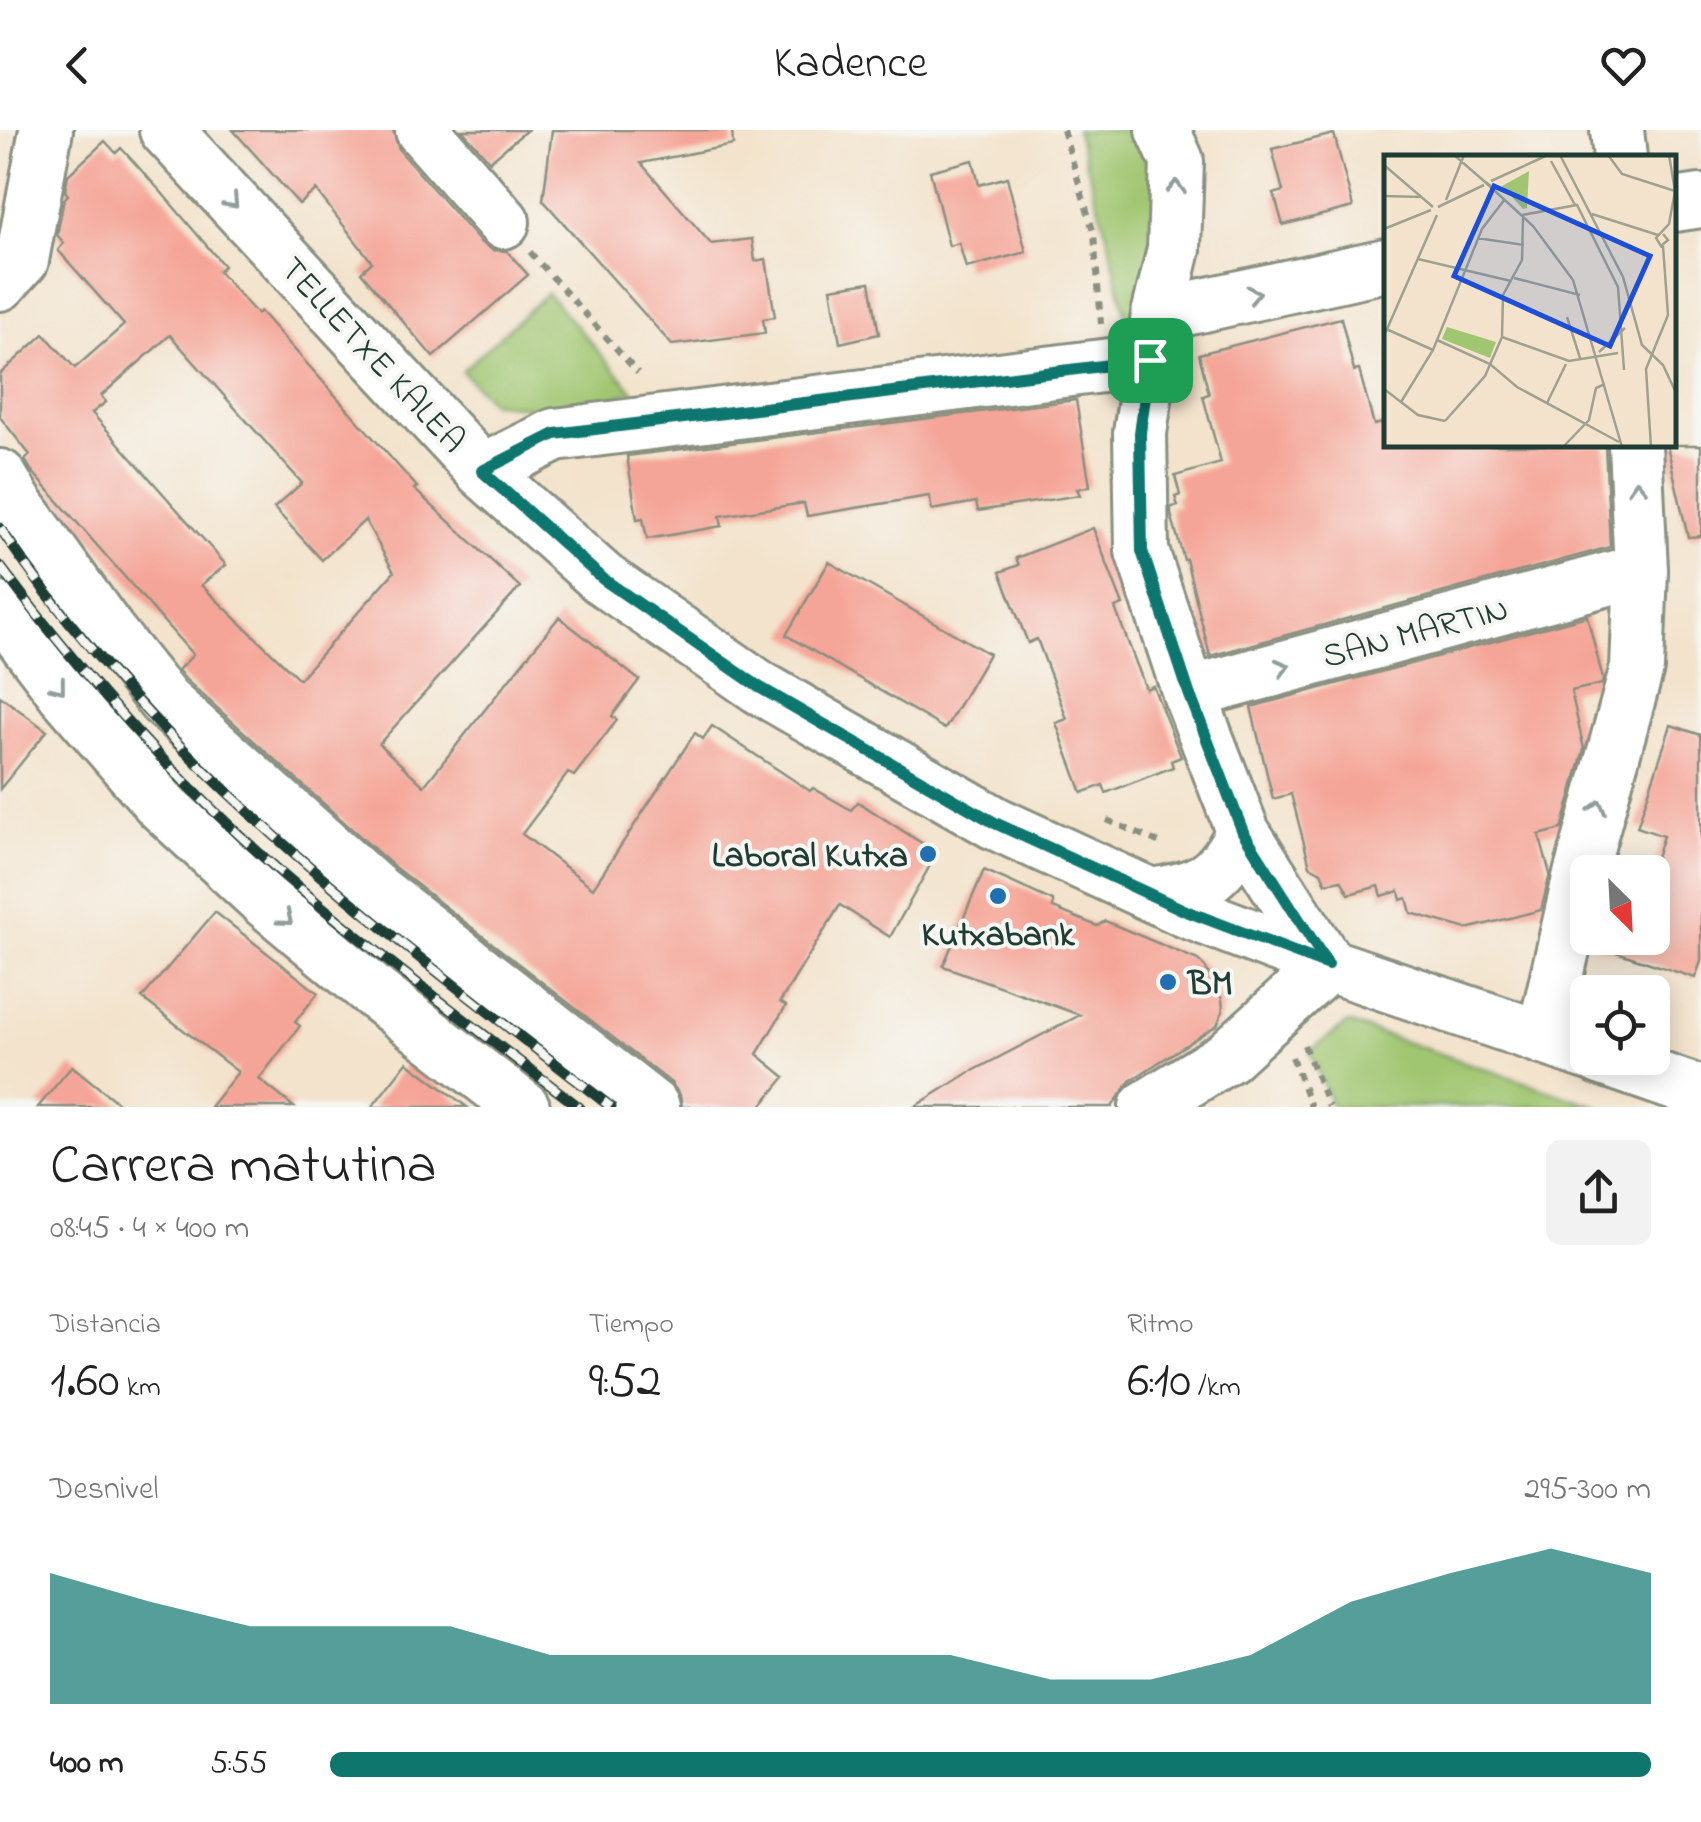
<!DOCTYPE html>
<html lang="es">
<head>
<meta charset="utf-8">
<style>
  body { margin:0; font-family:"Indie Flower",sans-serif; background:#f2f2f2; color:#222; height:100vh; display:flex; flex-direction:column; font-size:38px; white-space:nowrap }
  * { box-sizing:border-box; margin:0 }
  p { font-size:32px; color:#767676 }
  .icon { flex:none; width:55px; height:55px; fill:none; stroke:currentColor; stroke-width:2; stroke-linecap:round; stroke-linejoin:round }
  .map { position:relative; height:977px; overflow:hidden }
  .side { display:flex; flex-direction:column; background:#fff; flex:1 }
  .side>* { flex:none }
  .needle { width:65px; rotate:156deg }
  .tools { position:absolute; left:1570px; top:725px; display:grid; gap:20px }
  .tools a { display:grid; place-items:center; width:100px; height:100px; border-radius:15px; background:#fff; box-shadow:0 5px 25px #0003; font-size:50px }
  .pin { position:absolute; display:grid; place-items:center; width:85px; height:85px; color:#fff; margin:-42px; border-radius:20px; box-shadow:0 5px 15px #0006 }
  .round { display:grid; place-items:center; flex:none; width:105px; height:105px; border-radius:15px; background:#f2f2f2 }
  .summary { display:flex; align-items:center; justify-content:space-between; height:170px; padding:0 50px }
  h1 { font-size:55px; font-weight:600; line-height:75px }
  .metrics { display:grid; grid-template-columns:repeat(3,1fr); gap:15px; height:170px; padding:10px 50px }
  .metrics div { display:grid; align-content:center }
  .metrics b { font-size:50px; font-weight:600 }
  .metrics small { font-size:28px; font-weight:400 }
  .metrics p { font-size:28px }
  .chart { height:280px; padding:20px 50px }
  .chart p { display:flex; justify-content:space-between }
  .chart svg { width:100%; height:180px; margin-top:10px; fill:#0f766e; opacity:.7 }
  ul { padding:0 50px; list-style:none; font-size:32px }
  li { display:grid; grid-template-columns:160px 120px 1fr; align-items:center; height:75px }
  li i { height:25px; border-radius:12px; background:#0f766e }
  header { display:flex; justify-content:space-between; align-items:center; height:130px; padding:0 50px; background:#fff; font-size:45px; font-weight:600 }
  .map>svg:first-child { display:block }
  .green { fill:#a1c671; stroke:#608252; stroke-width:2.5 }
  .building { fill:#f5a597; fill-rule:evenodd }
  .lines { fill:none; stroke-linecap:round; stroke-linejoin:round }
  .minor-casing { stroke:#899080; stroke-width:58 }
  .path { stroke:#899080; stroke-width:6; stroke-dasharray:8 8; stroke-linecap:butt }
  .minor { stroke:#fff; stroke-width:52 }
  .rail-casing { stroke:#1f3d34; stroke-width:11 }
  .rail { stroke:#f6f6f2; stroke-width:8; stroke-dasharray:22; stroke-linecap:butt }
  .oneway { stroke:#8f9e9a }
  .route-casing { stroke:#fff; stroke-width:20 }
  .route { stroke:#0f766e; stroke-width:12 }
  .poi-dot { fill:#1f6fb2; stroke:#f6f6f2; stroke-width:4 }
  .labels { text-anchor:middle; stroke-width:8; stroke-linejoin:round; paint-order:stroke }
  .street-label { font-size:35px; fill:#1f3d34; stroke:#f6f6f2 }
  .poi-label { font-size:35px; font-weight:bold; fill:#1f3d34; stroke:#f6f6f2; text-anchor:end }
  .inset-road { fill:none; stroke:#9ea18f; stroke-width:2.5 }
  .view { fill:#1d4ed8; fill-opacity:0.15; stroke:#1d4ed8; stroke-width:5 }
  .inset-edge { fill:none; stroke:#1f3d34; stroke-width:5 }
</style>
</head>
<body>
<header><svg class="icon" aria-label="back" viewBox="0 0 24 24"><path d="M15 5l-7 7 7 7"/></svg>Kadence<svg class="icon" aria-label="heart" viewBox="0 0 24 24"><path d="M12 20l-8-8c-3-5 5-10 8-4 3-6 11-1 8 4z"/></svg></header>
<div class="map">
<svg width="1701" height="977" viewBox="0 0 1701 977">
  <rect width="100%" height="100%" fill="#f6f6f2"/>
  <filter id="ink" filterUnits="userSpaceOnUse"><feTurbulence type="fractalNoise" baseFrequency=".01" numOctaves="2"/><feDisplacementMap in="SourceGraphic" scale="20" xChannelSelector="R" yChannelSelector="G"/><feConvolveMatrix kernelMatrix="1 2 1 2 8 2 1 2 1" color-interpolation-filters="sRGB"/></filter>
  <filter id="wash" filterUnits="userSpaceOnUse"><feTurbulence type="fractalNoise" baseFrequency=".0048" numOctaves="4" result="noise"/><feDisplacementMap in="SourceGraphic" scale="40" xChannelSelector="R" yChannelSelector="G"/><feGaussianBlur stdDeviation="2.25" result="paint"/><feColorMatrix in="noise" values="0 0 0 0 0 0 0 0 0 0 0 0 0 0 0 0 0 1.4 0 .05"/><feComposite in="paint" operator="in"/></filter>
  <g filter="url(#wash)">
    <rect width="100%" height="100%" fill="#f3e3cc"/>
    <g class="green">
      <polygon points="1076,0 1151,0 1161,116 1128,197 1109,111"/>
      <polygon points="547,163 635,263 544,279 491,272 462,241"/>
      <polygon points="1348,893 1599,977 1332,977 1310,921"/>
    </g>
    <g id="blocks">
      <g class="building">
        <polygon points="233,0 393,0 399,20 480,112 493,120 507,121 528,145 433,227 361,142 372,132 316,60 299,74"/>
        <polygon points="462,0 527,0 490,31"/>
        <polygon points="552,0 732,0 733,15 641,33 711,114 752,109 755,131 766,129 775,187 763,189 765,203 672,215 543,70"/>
        <polygon points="1334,4 1353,77 1283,95 1274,64 1283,61 1272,19"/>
        <path d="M105,11l11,12 5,-5 41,45 62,73 -6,5 39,43 3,-3 157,176 -3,2 106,98 -141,157 45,42 135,-169 80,63 -27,36 5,4 -43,56 -6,-3 -46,61 71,54 102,-155 8,6 9,-13 98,65 3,-3 38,22 7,-8 79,51 -47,84 -50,-32 -60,97 6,4 -29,48 28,23 -25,30h-78l-2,-12 -9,-12 -278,-217 -207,-186 -8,-10 15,-15 -162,-185 -6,-10 5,-5 -30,-38v-43l44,-40 31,34 49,-43 -66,-75 6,-7 -7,-8 7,-36 4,-4 -3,-4 3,-16zM170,205l132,148 -28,25 48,52 43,-40 29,52 -95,107 -98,-94 25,-20 -134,-152 14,-11 -5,-6z"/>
        <polygon points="973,30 979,55 1007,47 1026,122 966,138 959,113 949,116 930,41"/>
        <polygon points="870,152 879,204 840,213 831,158"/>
        <polygon points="1341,188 1354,241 1359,240 1374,295 1386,292 1386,315 1605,315 1610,417 1210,526 1186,429 1184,430 1171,384 1171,377 1178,376 1175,367 1180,365 1175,346 1221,333 1203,266 1209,264 1199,224"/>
        <polygon points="1076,270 1090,356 1077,359 1080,365 978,381 976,372 932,380 929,366 807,386 804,373 720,386 722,396 647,409 643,388 637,389 627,326"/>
        <polygon points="1667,315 1701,315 1701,406 1688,407"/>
        <polygon points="1093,398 1123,475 1115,478 1146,559 1153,556 1181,627 1171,631 1173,637 1106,663 1103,655 1082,663 1056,593 1067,589 1037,509 1028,513 1000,442 1019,435 1016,428"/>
        <polygon points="829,432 989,524 945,599 786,505"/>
        <polygon points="1587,486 1603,549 1602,554 1571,561 1584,619 1562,699 1539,705 1550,744 1541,780 1467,799 1411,783 1407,768 1401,770 1399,761 1382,766 1379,756 1349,764 1341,750 1326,753 1321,742 1310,736 1291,664 1273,669 1251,577"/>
        <polygon points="0,566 47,601 0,659"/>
        <polygon points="1671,595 1701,605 1701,831 1695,848 1595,815 1597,808 1652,808 1652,739 1663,706 1637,697"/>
        <polygon points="984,740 1053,771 1053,778 1097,796 1105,791 1198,830 1205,837 1222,869 1223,881 1217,895 1130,951 1112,977 914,977 967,944 1080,885 943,836"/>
        <polygon points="215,782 318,863 295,892 300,896 259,949 294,977 210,977 238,942 142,868"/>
        <polygon points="407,932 467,977 372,977"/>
        <polygon points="72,936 123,977 38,977"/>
      </g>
    </g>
  </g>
  <g filter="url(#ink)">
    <use href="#blocks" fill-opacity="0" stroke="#899080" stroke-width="2.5"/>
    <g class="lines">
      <defs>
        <g id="minor">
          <polyline points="166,0 482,341 603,449 759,557 995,693 1186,781 1328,835 1588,923"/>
          <polyline points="422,0 503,92"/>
          <polyline points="1163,0 1177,31 1174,119 1158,185 1140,303 1142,421 1189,563 1243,702 1328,835"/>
          <polyline points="1617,0 1620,28"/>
          <polyline points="1674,75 1701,71"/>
          <polyline points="0,154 22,130 46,0"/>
          <polyline points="1158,185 1386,135"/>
          <polyline points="482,341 555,305 1150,230"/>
          <polyline points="0,346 16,373 109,502 164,571 374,759 653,977"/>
          <polyline points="0,479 64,563 161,675 265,771 375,863 523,977"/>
          <polyline points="1189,563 1641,440"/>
          <path d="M1152,765c52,-8 66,-16 91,-63"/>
          <polyline points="1543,908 1580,745 1637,538 1641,440 1635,315"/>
          <polyline points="1600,928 1701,963"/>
          <polyline points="1146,977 1227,927 1328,835"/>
        </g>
      </defs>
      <use href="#minor" class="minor-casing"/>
      <g class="path">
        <polyline points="1063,0 1094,104 1101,194"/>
        <polyline points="530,122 638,243"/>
        <polyline points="1107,690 1165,715"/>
        <polyline points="1304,915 1329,977"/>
        <polyline points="1292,927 1311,977"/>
      </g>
      <use href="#minor" class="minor"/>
      <defs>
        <g id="rail">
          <path d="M0,398c163,242 385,403 611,579"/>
          <path d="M0,436c82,110 173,212 276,302 97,84 201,161 303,239"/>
        </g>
      </defs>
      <use href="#rail" class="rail-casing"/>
      <use href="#rail" class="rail"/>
    </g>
    <defs><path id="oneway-chevron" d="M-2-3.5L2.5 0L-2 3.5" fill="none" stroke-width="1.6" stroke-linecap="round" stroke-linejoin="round" transform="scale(2.5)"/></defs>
    <g class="oneway">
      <use href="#oneway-chevron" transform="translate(1176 57) rotate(-89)"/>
      <use href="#oneway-chevron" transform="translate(232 72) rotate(47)"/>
      <use href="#oneway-chevron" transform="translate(1254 164) rotate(-12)"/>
      <use href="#oneway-chevron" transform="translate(1637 357) rotate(-92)"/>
      <use href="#oneway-chevron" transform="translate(1283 537) rotate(-15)"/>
      <use href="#oneway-chevron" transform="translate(59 557) rotate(52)"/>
      <use href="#oneway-chevron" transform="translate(1598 677) rotate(-75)"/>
      <use href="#oneway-chevron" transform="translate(286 789) rotate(40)"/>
    </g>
  </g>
  <g class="lines" filter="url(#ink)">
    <defs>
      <polygon id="route" points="1150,230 1140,303 1142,421 1189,563 1243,702 1328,835 1186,781 995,693 759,557 603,449 482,341 555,304"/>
    </defs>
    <use href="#route" class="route-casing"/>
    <use href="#route" class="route"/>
  </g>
  <g class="poi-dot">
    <circle cx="928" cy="724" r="10"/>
    <circle cx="998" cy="766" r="10"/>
    <circle cx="1168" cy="852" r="10"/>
  </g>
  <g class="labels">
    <g class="street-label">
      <text transform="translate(374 224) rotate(47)" y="12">TELLETXE KALEA</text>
      <text transform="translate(1415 501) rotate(-15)" y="12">SAN MARTIN</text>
    </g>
    <g class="poi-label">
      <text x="908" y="736">Laboral Kutxa</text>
      <text x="998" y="815" text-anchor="middle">Kutxabank</text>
      <text x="1188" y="864" text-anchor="start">BM</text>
    </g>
  </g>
  <g transform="translate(1384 25)">
    <rect width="292" height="292" fill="#f3e3cc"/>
    <path d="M145,16l-2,37 -4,1 -21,-23zM63,172l49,15 -6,16 -48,-19z" fill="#a1c671"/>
    <path class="inset-road" d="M70,0l30,26M224,0l14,19 53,17M177,2l62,120 19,68 21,20 14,30M167,6l24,44M0,10l49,42M107,26l57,-26M107,31l-7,-5 49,45 40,54 49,167M0,41l38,1M62,45l18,-45M54,52l46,-22M208,59l66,21M138,60l55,-10 41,82 6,83M0,74l47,-19M279,79l5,6 -7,6 -5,-8 13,-14 6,-33 -6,-36M93,83l47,7M34,104l93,22M130,123l66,17M183,162l13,41M0,173l49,22M0,181l53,-121M118,182l67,24 49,-8M53,185l53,24 27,23 102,55M215,197l26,-24M0,234l34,26 27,6M17,247l32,-52 49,-121 23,-30M163,248l19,-39M61,266l40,-45 17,-39 1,-42 19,-35 1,-42M179,292l26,-27 7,-32 9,-4M267,292l-5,-78 22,-54 -5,-69"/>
    <path class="view" d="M110,31l156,70 -40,90 -156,-70z"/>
    <rect width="292" height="292" class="inset-edge"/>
  </g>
</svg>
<div class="tools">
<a><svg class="needle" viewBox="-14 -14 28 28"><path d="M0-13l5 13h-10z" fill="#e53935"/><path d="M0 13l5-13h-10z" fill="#767676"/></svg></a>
<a><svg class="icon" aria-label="locate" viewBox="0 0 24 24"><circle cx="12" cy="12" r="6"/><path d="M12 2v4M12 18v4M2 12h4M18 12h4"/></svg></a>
</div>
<div class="pin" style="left:1150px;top:230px;background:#1e9e55"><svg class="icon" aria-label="arrive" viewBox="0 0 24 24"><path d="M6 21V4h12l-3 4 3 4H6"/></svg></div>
</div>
<section class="side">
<div class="summary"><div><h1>Carrera matutina</h1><p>08:45 · 4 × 400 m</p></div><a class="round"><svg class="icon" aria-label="share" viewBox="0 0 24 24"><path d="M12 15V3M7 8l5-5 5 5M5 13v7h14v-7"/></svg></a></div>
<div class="metrics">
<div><p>Distancia</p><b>1.60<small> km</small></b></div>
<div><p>Tiempo</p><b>9:52</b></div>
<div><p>Ritmo</p><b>6:10<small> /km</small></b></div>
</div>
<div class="chart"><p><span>Desnivel</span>295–300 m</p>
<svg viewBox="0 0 160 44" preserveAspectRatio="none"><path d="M0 44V12L10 19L20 25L30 25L40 25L50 32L60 32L70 32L80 32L90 32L100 38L110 38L120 32L130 19L140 12L150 6L160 12V44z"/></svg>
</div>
<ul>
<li><b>400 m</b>5:55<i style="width:100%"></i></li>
</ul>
</section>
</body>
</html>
